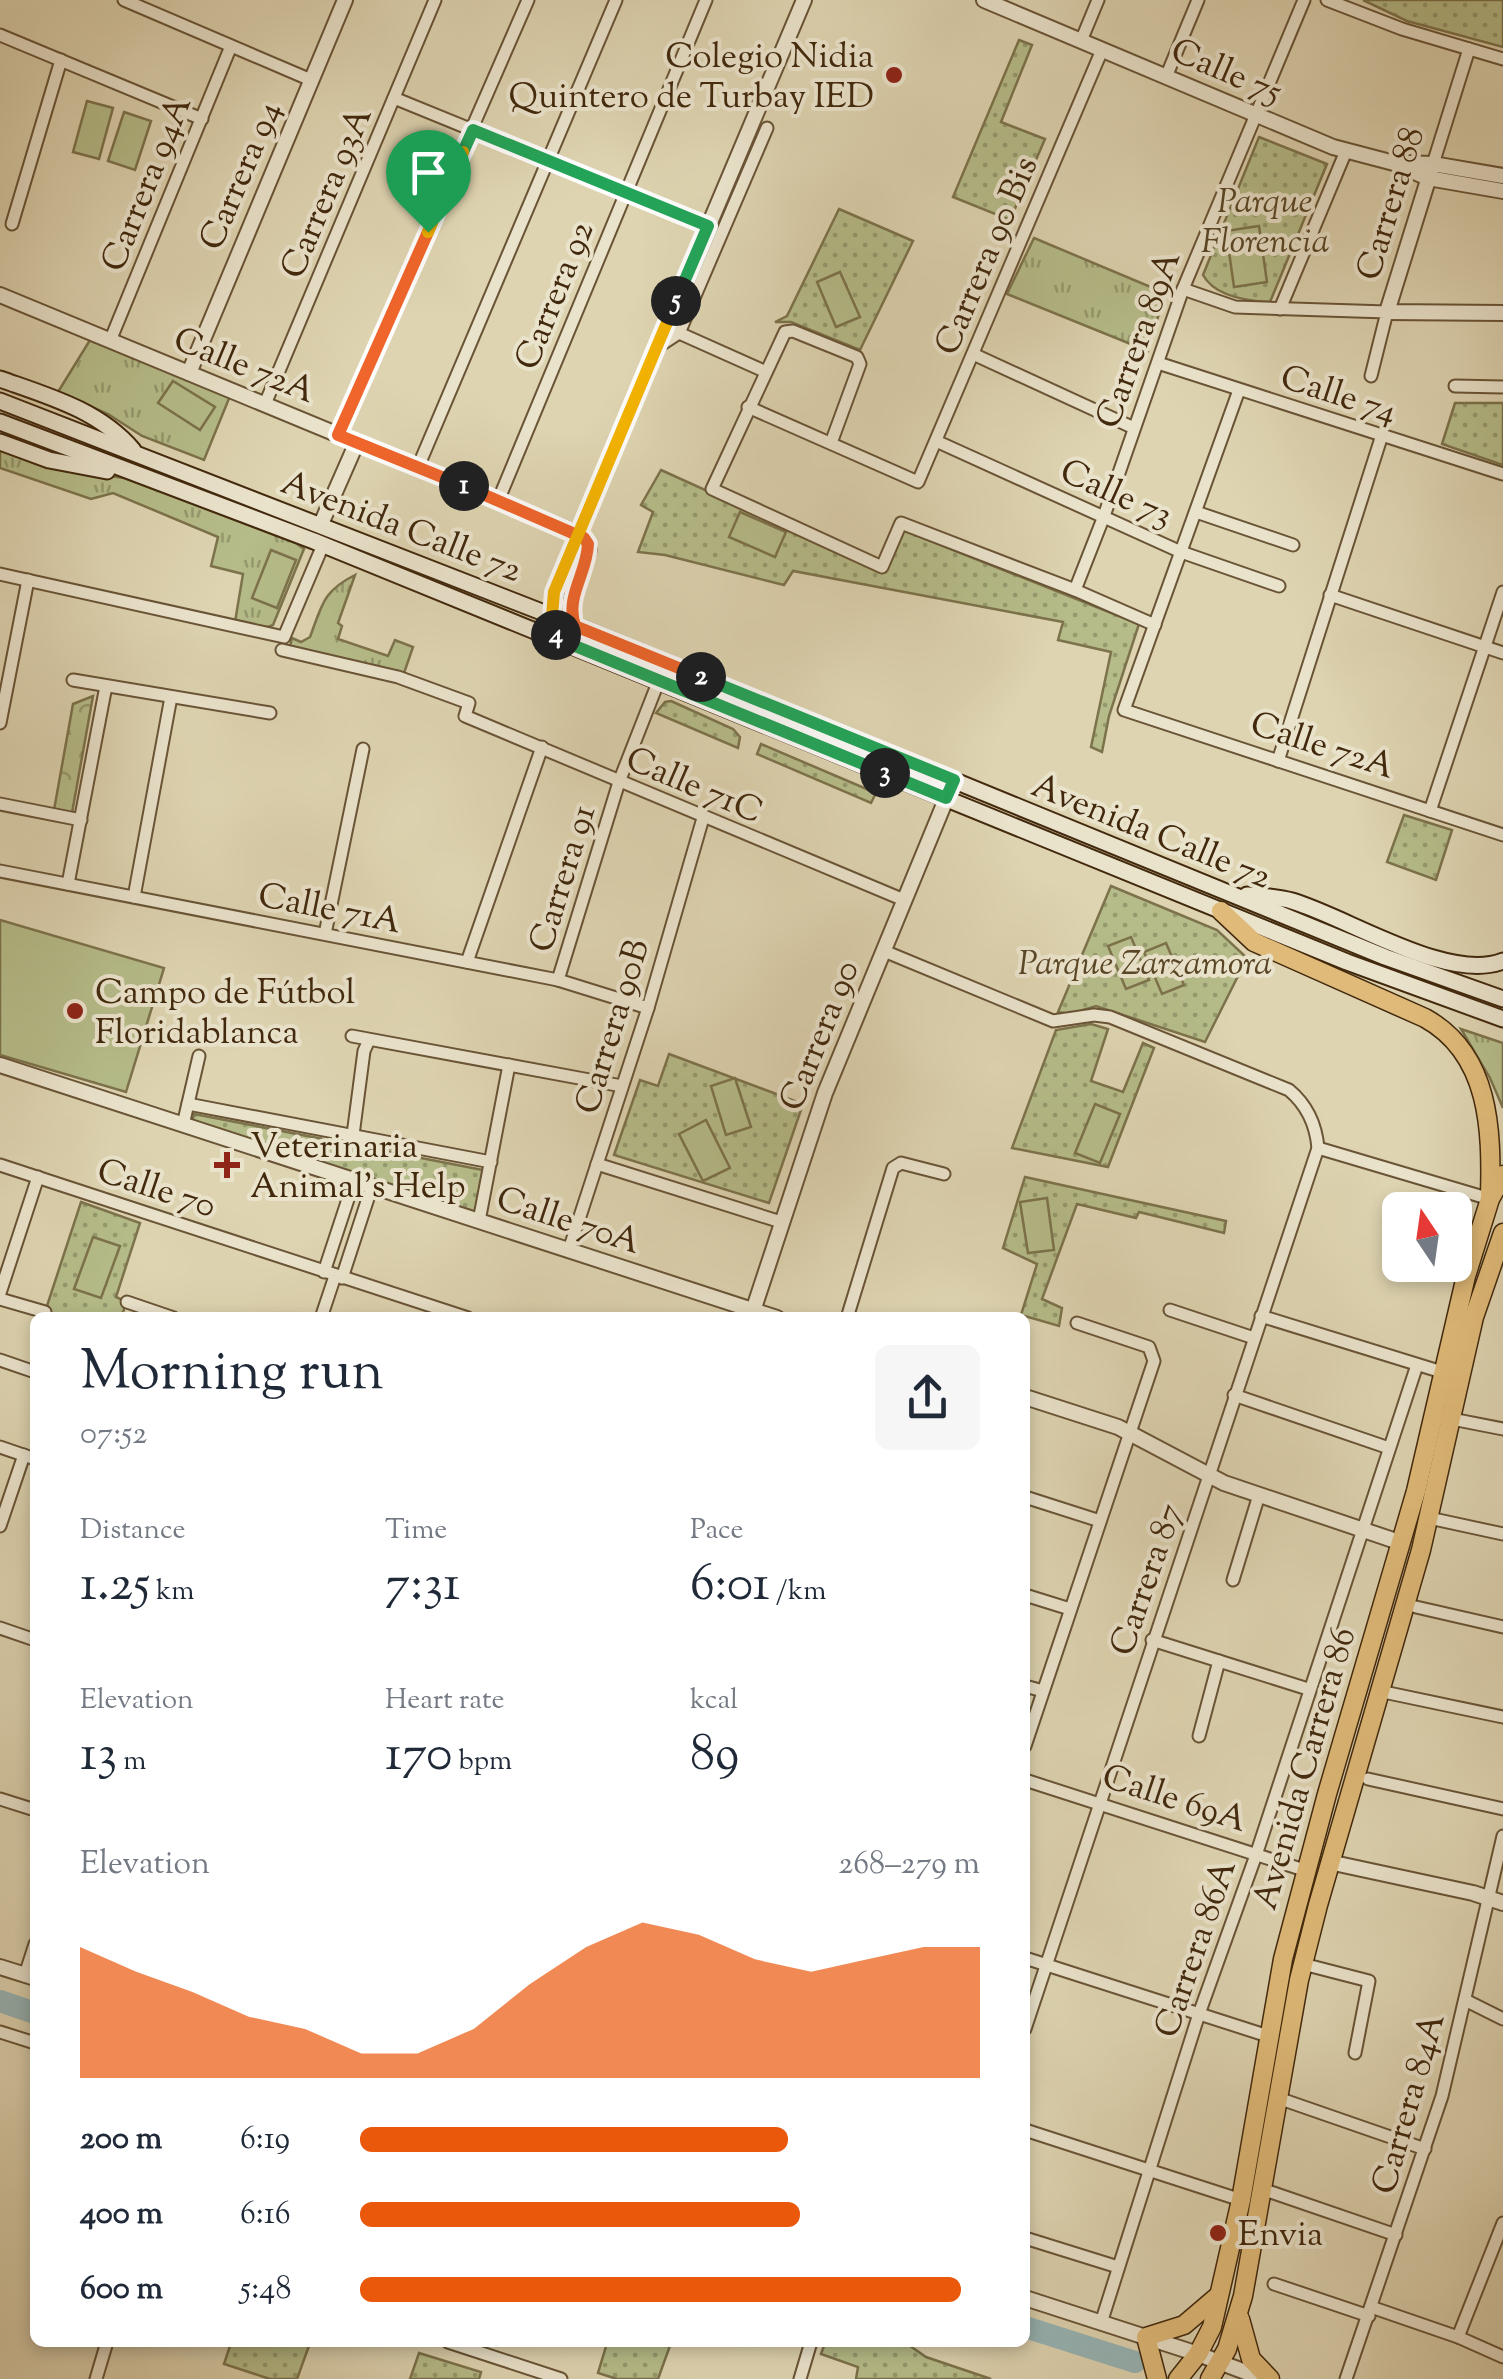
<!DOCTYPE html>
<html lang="en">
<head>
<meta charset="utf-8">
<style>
  body { margin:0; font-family:"Sorts Mill Goudy",serif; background:#f6f6f7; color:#1f2937; height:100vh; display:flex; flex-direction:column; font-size:38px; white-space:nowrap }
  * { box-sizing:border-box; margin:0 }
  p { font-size:32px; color:#747a83 }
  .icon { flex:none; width:55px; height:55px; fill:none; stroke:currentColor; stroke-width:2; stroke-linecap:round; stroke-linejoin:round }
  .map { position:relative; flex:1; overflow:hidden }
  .details { position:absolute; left:30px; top:1312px; width:1000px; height:1035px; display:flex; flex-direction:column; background:#fff; border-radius:15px; box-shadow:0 5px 15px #0003 }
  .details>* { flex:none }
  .needle { width:65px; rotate:347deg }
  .fabs { position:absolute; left:1382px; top:1192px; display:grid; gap:20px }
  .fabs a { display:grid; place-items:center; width:90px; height:90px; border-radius:15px; background:#fff; box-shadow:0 5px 15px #0003; font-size:50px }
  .pin { position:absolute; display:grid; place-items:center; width:85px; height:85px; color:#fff; margin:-102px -42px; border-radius:50% 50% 50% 0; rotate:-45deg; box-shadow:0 0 10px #0007 }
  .pin .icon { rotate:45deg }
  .km { position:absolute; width:50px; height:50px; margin:-25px; border-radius:50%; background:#222; color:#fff; font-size:28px; line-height:50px; text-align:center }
  .round { display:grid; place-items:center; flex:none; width:105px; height:105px; border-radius:15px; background:#f6f6f7 }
  .head { display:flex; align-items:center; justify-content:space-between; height:170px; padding:0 50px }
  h1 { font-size:55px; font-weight:600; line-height:75px }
  .stats { display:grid; grid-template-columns:repeat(3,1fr); gap:15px; height:170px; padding:10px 50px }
  .stats div { display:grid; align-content:center }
  .stats b { font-size:50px; font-weight:600 }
  .stats small { font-size:28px; font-weight:400 }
  .stats p { font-size:28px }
  .chart { height:280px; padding:20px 50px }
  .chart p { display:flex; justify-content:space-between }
  .chart svg { width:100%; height:180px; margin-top:10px; fill:#ea580c; opacity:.7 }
  ul { padding:0 50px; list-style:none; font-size:32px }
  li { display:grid; grid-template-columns:160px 120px 1fr; align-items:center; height:75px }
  li i { height:25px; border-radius:12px; background:#ea580c }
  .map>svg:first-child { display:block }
  .grass { fill:url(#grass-tufts); stroke:#7c724b; stroke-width:2.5 }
  .forest { fill:url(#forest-crowns); stroke:#7c724b; stroke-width:2.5 }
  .park { fill:url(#park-dots); stroke:#7c724b; stroke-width:2.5 }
  .pitch { fill:#b5bc89; stroke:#7c724b; stroke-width:2.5 }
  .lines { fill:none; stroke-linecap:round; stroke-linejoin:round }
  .river { stroke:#97b5b6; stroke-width:22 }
  .minor-casing { stroke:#695436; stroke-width:15 }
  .tertiary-casing { stroke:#695436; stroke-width:18 }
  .secondary-casing { stroke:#42290d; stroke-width:19 }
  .primary-casing { stroke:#42290d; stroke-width:21 }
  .minor { stroke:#eae3cc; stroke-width:11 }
  .tertiary { stroke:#eae3cc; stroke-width:14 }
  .secondary { stroke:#eae3cc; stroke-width:15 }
  .primary { stroke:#dfba78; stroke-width:18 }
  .split-1-casing { stroke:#fff; stroke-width:20 }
  .split-2-casing { stroke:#fff; stroke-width:20 }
  .split-3-casing { stroke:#fff; stroke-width:20 }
  .split-4-casing { stroke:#fff; stroke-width:20 }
  .split-5-casing { stroke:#fff; stroke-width:20 }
  .split-6-casing { stroke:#fff; stroke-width:20 }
  .split-7-casing { stroke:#fff; stroke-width:20 }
  .split-1 { stroke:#f0652b; stroke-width:12 }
  .split-2 { stroke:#f0652b; stroke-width:12 }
  .split-3 { stroke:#22a559; stroke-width:12 }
  .split-4 { stroke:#22a559; stroke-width:12 }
  .split-5 { stroke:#f5b400; stroke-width:12 }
  .split-6 { stroke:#22a559; stroke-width:12 }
  .split-7 { stroke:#f5b400; stroke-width:12 }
  .poi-dot { fill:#8f2418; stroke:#eae3cc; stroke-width:4 }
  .labels { text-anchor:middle; stroke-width:8; stroke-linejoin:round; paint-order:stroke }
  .poi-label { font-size:35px; fill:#42290d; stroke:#eae3cc; text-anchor:start }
  .street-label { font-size:35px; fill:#42290d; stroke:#eae3cc }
  .park-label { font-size:35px; font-style:italic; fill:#594626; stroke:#eae3cc }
</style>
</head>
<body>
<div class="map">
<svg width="1503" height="2379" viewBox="0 0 1503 2379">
  <defs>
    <pattern id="grass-tufts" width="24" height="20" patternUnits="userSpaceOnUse" patternTransform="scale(2.5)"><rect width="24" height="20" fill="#b5bc89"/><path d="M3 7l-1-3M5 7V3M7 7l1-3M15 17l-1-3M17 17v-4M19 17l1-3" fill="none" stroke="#95996e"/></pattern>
    <pattern id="forest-crowns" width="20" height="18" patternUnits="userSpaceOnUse" patternTransform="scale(2.5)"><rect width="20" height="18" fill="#b5bc89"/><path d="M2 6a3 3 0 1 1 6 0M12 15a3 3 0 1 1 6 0" fill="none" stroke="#95996e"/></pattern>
    <pattern id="park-dots" width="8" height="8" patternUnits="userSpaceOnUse" patternTransform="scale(2.5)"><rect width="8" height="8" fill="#b5bc89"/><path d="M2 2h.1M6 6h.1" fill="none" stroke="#95996e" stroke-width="1.8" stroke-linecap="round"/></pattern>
  </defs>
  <rect width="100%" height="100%" fill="#ded4b1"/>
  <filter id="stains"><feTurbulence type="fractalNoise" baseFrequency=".002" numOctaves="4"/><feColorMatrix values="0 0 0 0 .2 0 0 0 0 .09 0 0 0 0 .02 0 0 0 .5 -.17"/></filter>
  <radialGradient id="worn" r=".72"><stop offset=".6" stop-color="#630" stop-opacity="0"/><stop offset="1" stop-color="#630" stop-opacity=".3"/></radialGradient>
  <g class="grass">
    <polygon points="1034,238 1165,293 1148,351 1007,294"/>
    <polygon points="90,340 230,396 204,460 142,436 108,414 58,392"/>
    <polygon points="0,449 53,468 124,478 296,543 304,549 273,625 268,627 235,622 243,574 211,566 218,537 113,493 91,499 0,468"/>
    <path d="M355,575l-17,48 4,3 -4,13 50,17 7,-16 18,7 -10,29 -113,-30 2,-8 9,4 9,-5c12,-32 13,-46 45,-62z"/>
    <polygon points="1461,1029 1503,1043 1503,1108 1490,1078"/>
  </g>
  <polygon class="forest" points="93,696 72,813 54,810 73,704"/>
  <g class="park">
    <polygon points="1363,0 1503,0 1503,47 1407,21"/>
    <polygon points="1019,40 1032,45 1001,122 1045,139 1010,220 953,197"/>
    <path d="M1259,137l68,27 -57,138c-23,-1 -55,-5 -67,-27z"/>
    <polygon points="839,209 913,241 860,350 791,322 775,322 787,316"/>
    <polygon points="1455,403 1503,403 1503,465 1442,444"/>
    <polygon points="661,470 884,571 903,530 1139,624 1109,716 1102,752 1091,747 1111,652 1058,640 1063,622 793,571 784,585 665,555 638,552 653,512 641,505"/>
    <polygon points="671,701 733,729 740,737 738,748 656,713 665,702"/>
    <polygon points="761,744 876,793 871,803 757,754"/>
    <polygon points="1404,815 1452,830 1436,880 1387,862"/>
    <polygon points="1111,886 1217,930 1247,958 1205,1042 1096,1006 1070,1014 1058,1012"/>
    <polygon points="1091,1024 1108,1029 1091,1081 1123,1092 1143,1043 1154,1048 1108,1167 1012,1148 1056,1030"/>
    <polygon points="669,1054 803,1104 769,1203 614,1155 640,1080 658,1086"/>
    <polygon points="194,1114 483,1170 475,1215 192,1122"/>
    <polygon points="1025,1177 1226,1221 1224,1233 1139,1212 1136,1218 1077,1204 1042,1299 1062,1308 1059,1326 1021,1315 1037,1264 1003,1248"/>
    <polygon points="81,1202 140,1223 116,1297 127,1302 121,1317 62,1317 45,1312"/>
    <polygon points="231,2343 231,2342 310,2343 297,2379 270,2379 224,2364"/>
    <polygon points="607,2343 607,2342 671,2343 658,2379 617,2379 598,2373"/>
    <polygon points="825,2343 906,2343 926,2357 991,2379 856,2379 858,2367 821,2354"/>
    <polygon points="419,2353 481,2372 479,2379 410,2379"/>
  </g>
  <g class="pitch">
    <polygon points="87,101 113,108 99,159 73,152"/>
    <polygon points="124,112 151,121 135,170 108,161"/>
    <polygon points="1259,226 1267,282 1234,287 1226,231"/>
    <polygon points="840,272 860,317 836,327 817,282"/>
    <polygon points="173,381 215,407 200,430 158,403"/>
    <polygon points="740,512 786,532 775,557 729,537"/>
    <polygon points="271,550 296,560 277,608 252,598"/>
    <polygon points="0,920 164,968 126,1092 0,1055"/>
    <polygon points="1131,937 1149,980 1126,989 1108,946"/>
    <polygon points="1166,943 1184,985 1162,994 1144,952"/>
    <polygon points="735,1078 751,1127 726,1135 711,1086"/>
    <polygon points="1095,1104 1120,1114 1100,1163 1075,1153"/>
    <polygon points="706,1120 730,1168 703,1181 679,1134"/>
    <polygon points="1047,1198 1054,1250 1028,1253 1020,1202"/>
    <polygon points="93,1237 120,1246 101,1298 74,1289"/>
  </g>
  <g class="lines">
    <g class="river">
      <polyline points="0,2001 35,2013"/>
      <polyline points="1025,2327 1135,2362"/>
    </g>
    <defs>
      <g id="minor">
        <polyline points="124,0 311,80"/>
        <polyline points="1327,0 1402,29 1503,59"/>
        <polyline points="0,35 202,119"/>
        <polyline points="1081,41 1098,0"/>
        <polyline points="1166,77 1198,0"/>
        <polyline points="394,98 708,226"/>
        <polyline points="1433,164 1469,49"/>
        <polyline points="12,224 61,60"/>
        <polyline points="1183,289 1235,307 1387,312 1371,376"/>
        <polyline points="1280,309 1346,151"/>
        <polyline points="679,333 764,371"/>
        <polyline points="110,341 231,46"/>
        <polyline points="656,348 679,333 767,128"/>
        <polyline points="973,354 1134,428"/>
        <polyline points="1158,363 1503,474"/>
        <polyline points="1455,386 1503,387"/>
        <polyline points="1239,390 1124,710 1503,835"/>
        <polyline points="265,404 435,0"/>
        <polyline points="748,407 918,482 1102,50"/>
        <polyline points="338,435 528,0"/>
        <polyline points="936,441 1181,552 1279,586"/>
        <polyline points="831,443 860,364 857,357 793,331 785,332 712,489 882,567 901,523 1075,590 1155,625"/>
        <polyline points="418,467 616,0"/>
        <polyline points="498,501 706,0"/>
        <polyline points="1196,512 1293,545"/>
        <polyline points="0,574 284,637 323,545"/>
        <polyline points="1075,590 1104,516 1183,289 1304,0"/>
        <polyline points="1330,595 1503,653"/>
        <polyline points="282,650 398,677 469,703 465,716 904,900"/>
        <polyline points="73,680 270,713"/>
        <polyline points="0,723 28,580"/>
        <polyline points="1278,761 1382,435"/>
        <polyline points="0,804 81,820"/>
        <polyline points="1430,811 1503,592"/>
        <polyline points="0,871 558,980 648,1008"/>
        <polyline points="68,884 106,686"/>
        <polyline points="134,897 171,697"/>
        <polyline points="325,934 363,749"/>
        <path d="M884,951l169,70 41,-6 16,2 179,73c18,15 27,35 29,58l-293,881"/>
        <polyline points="467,962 542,747"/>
        <polyline points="558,980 619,782 659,680"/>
        <polyline points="352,1036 622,1086"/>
        <polyline points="188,1104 491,1162"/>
        <polyline points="183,1125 199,1056"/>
        <polyline points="353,1135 364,1051 369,1040"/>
        <polyline points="1318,1148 1490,1199"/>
        <polyline points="597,1164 781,1222"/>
        <polyline points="0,1165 468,1318"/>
        <polyline points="479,1221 509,1065"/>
        <polyline points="569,1250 648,1008 703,818"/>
        <polyline points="324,1272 354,1181"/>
        <polyline points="342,1278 372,1186"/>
        <polyline points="0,1293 38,1177"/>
        <polyline points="0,1299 45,1312"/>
        <polyline points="127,1302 174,1318"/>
        <polyline points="1170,1310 1254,1338"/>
        <polyline points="1261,1316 1442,1372"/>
        <polyline points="321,1318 335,1276"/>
        <polyline points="847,1318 893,1168 901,1163 944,1174"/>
        <polyline points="0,1360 35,1372"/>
        <polyline points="1234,1395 1389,1448"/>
        <polyline points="1452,1419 1503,1429"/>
        <polyline points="0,1447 35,1459"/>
        <polyline points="1025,1497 1100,1521"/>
        <polyline points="1429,1518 1503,1534"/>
        <polyline points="0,1526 24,1455"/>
        <polyline points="1233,1580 1259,1495"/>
        <polyline points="1025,1595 1070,1609"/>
        <polyline points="1416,1607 1503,1627"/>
        <polyline points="0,1628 35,1640"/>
        <polyline points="1152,1640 1308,1689"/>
        <polyline points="1025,1686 1043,1691"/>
        <polyline points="1379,1691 1503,1717"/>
        <polyline points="1199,1736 1219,1661"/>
        <polyline points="1025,1746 1154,1361 1149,1347 1077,1323"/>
        <polyline points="1368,1779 1503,1809"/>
        <polyline points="1025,1780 1307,1871"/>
        <polyline points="0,1799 35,1810"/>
        <polyline points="1025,1958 1268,2036"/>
        <polyline points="1303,1964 1369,1981 1355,2053"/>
        <polyline points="25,1975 35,1944"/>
        <polyline points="1465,2000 1503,2019"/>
        <polyline points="0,2032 35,2043"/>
        <polyline points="1278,2098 1425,2149"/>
        <polyline points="1025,2130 1241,2200"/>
        <polyline points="1262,2189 1396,2235"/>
        <polyline points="1025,2238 1118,2267"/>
        <polyline points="1274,2284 1369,2316"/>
        <polyline points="1371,2307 1458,2337 1503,2357"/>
        <polyline points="1101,2323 1199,2014 1256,1855 1417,1365"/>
        <polyline points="1458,2337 1503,2223"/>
        <polyline points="448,2342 561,2379"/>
        <polyline points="96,2379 107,2342"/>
        <polyline points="800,2379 811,2342"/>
        <polyline points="1346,2379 1442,2096 1503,1836"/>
      </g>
      <g id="tertiary">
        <polyline points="984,0 1333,147 1394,163 1428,178 1503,191"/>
        <polyline points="1400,163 1433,164 1503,176"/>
        <polyline points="1433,164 1387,312 1503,313"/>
        <polyline points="0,295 578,534 588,544 589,549 570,605 575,626"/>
        <polyline points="189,373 345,0"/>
        <polyline points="321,524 357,442"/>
        <polyline points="557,639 552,616 554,592 804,0"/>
        <polyline points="0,1065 777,1318"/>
        <polyline points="751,1317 825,1093 954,780"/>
        <polyline points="1025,1397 1118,1427 1224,1483 1402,1543"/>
        <polyline points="1329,1862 1473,1893 1503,1903"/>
        <polyline points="0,1967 35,1978"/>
        <polyline points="1025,2298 1198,2354 1264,2379"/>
      </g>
      <g id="secondary">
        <path d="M0,379c48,17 99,31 133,71"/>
        <polyline points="0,401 552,616 1385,957 1503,999"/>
        <polyline points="0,422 314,541 1347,962 1503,1019"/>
        <polyline points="0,442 49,460 107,471"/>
        <path d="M1247,895c15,1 31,2 45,6 57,17 156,82 211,60"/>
      </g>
      <g id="primary">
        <path d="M1221,911l33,31 171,76c65,36 67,112 65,178"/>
        <polyline points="1240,2319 1251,2359 1270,2379"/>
        <polyline points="1157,2379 1146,2337 1184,2325 1218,2296"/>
        <polyline points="1178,2379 1198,2354 1212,2327 1241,2200 1283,1959 1327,1794 1416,1491 1466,1276 1490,1199 1503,1175"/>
        <polyline points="1210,2379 1227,2349 1243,2296 1299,1980 1318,1905 1421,1550 1474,1317 1503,1233"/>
      </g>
    </defs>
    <use href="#minor" class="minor-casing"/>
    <use href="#tertiary" class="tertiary-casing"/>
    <use href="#secondary" class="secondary-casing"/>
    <use href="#primary" class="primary-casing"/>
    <use href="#minor" class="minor"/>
    <use href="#tertiary" class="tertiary"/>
    <use href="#secondary" class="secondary"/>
    <use href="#primary" class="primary"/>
  </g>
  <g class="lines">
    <defs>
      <polyline id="split-1" points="428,232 338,435 464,486"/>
      <path id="split-2" d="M464,486l120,52 4,6c-1,30 -23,52 -13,82l126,51"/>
      <polyline id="split-3" points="701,677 954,780 946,798 885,773"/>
      <polyline id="split-4" points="556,635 558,639 885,773"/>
      <polyline id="split-5" points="556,635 552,616 554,592 676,301"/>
      <polyline id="split-6" points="463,152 473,130 708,226 676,301"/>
      <polyline id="split-7" points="428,232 463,152"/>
    </defs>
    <use href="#split-1" class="split-1-casing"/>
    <use href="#split-2" class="split-2-casing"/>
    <use href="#split-3" class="split-3-casing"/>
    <use href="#split-4" class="split-4-casing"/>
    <use href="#split-5" class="split-5-casing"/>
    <use href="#split-6" class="split-6-casing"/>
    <use href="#split-7" class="split-7-casing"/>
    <use href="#split-1" class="split-1"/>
    <use href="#split-2" class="split-2"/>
    <use href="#split-3" class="split-3"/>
    <use href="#split-4" class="split-4"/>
    <use href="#split-5" class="split-5"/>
    <use href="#split-6" class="split-6"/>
    <use href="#split-7" class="split-7"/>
  </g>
  <g class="poi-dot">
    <circle cx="894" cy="75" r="10"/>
    <circle cx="75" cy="1011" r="10"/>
    <path d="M222 1150h10v10h10v10h-10v10h-10v-10h-10v-10h10z"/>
    <circle cx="1218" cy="2233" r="10"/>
  </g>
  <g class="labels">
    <g class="poi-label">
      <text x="874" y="67" text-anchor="end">Colegio Nidia<tspan x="874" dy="40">Quintero de Turbay IED</tspan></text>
      <text x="95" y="1003">Campo de Fútbol<tspan x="95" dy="40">Floridablanca</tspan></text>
      <text x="250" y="1157">Veterinaria<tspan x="250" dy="40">Animal's Help</tspan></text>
      <text x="1238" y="2245">Envia</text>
    </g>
    <g class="street-label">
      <text transform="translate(1227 70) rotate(23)" y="12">Calle 75</text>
      <text transform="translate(239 175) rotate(-67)" y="12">Carrera 94</text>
      <text transform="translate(145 183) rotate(-68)" y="12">Carrera 94A</text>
      <text transform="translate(325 192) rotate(-67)" y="12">Carrera 93A</text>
      <text transform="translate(1389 203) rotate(-73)" y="12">Carrera 88</text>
      <text transform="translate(985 255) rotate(-67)" y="12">Carrera 90 Bis</text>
      <text transform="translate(553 295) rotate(-68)" y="12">Carrera 92</text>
      <text transform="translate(1137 339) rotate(-70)" y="12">Carrera 89A</text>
      <text transform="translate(245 364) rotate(22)" y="12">Calle 72A</text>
      <text transform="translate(1339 393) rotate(18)" y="12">Calle 74</text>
      <text transform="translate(1117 492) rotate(24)" y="12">Calle 73</text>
      <text transform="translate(402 525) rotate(21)" y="12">Avenida Calle 72</text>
      <text transform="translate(1323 744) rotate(18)" y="12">Calle 72A</text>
      <text transform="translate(695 784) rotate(23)" y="12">Calle 71C</text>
      <text transform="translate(1152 830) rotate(22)" y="12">Avenida Calle 72</text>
      <text transform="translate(561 878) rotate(-73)" y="12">Carrera 91</text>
      <text transform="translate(330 907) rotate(11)" y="12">Calle 71A</text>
      <text transform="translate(611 1026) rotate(-73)" y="12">Carrera 90B</text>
      <text transform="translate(818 1035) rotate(-68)" y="12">Carrera 90</text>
      <text transform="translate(157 1187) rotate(18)" y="12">Calle 70</text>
      <text transform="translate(569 1219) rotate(18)" y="12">Calle 70A</text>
      <text transform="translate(1145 1579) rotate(-71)" y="12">Carrera 87</text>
      <text transform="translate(1303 1768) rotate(-74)" y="12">Avenida Carrera 86</text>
      <text transform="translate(1175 1797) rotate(18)" y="12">Calle 69A</text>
      <text transform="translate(1194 1948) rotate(-71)" y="12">Carrera 86A</text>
      <text transform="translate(1407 2103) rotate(-74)" y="12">Carrera 84A</text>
    </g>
    <g class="park-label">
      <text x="1265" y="212">Parque<tspan x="1265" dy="40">Florencia</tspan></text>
      <text x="1145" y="974">Parque Zarzamora</text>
    </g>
  </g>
  <rect width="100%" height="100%" filter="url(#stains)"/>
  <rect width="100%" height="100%" fill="url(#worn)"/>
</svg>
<div class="fabs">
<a><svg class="needle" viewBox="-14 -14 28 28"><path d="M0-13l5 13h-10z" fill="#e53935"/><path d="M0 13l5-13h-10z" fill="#747a83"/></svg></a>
</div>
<div class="pin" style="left:428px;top:232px;background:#1e9e55"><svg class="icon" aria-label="arrive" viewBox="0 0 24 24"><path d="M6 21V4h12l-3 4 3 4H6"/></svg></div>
<b class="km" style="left:464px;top:486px">1</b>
<b class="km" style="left:701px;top:677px">2</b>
<b class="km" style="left:885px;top:773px">3</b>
<b class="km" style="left:556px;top:635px">4</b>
<b class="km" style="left:676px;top:301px">5</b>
<section class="details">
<div class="head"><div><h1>Morning run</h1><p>07:52</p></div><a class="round"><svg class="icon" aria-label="share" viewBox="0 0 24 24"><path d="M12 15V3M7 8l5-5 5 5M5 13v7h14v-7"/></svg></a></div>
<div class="stats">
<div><p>Distance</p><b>1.25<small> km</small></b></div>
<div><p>Time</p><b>7:31</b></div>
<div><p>Pace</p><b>6:01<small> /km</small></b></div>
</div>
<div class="stats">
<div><p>Elevation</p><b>13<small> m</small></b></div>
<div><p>Heart rate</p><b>170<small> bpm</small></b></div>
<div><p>kcal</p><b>89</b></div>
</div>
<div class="chart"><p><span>Elevation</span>268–279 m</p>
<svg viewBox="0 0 160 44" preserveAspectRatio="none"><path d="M0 44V12L10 18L20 23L30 29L40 32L50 38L60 38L70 32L80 21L90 12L100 6L110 9L120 15L130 18L140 15L150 12L160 12V44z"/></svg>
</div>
<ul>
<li><b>200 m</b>6:19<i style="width:69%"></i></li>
<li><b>400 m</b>6:16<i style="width:71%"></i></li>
<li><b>600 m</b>5:48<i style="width:97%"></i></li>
</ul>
</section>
</div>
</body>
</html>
